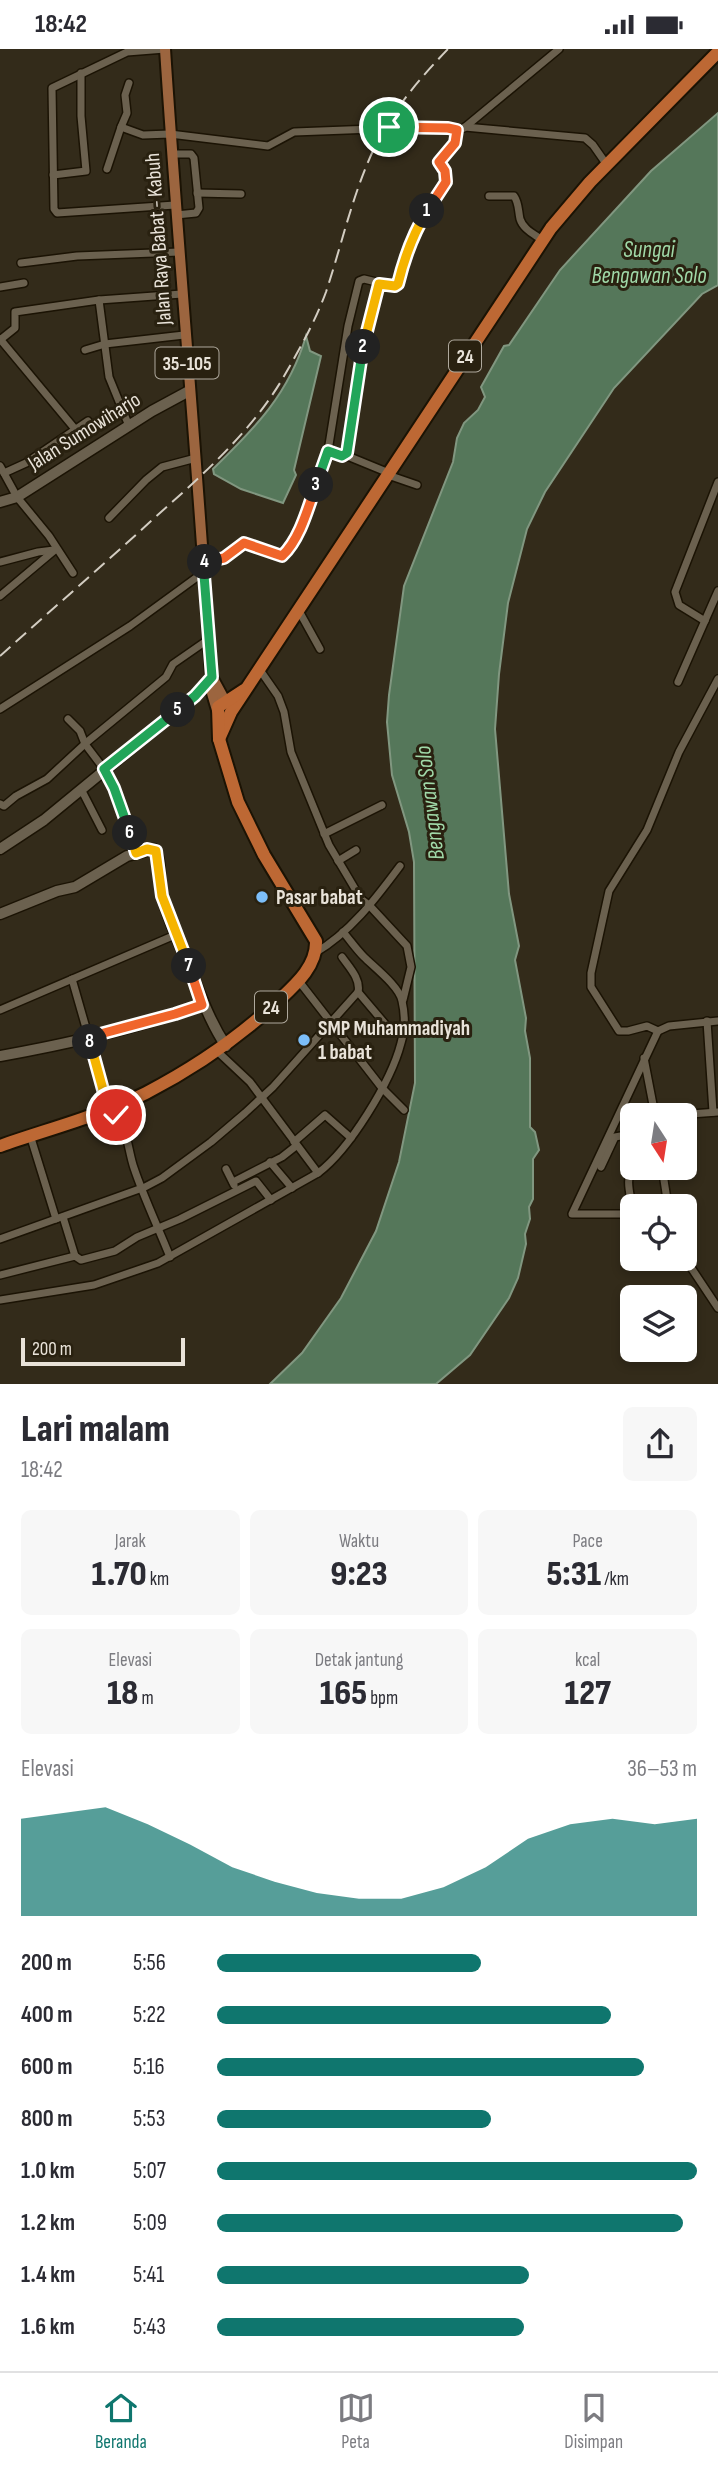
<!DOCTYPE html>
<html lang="id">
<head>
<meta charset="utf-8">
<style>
  body { margin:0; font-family:"Sofia Sans Condensed",sans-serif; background:#f7f7f7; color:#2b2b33; height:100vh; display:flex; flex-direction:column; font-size:26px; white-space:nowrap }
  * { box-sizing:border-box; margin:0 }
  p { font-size:23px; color:#7c7c81 }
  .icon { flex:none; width:38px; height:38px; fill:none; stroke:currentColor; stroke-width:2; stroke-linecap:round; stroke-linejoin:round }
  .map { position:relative; height:1335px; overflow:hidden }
  .sheet { display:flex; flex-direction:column; background:#fff; flex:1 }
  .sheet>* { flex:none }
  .needle { width:46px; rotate:168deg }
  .buttons { position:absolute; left:620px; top:1054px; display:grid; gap:14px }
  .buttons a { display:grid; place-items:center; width:77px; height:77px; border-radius:10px; background:#fff; box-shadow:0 4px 10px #0003; font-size:35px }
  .scale { position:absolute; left:21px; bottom:18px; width:164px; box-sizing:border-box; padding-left:7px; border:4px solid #e9e3d9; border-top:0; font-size:19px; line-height:24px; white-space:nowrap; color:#e9e3d9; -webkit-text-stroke:5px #292110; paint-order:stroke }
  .pin { position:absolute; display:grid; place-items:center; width:60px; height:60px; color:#fff; margin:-30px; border:4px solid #fff; border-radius:50%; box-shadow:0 2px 7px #0007 }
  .km { position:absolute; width:35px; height:35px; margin:-18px; border-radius:50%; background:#222; color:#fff; font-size:19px; line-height:35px; text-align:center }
  .round { display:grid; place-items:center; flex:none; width:74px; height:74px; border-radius:10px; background:#f7f7f7 }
  .overview { display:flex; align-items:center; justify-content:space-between; height:119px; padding:0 21px }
  h1 { font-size:38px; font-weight:800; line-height:52px }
  .figures { display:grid; grid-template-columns:repeat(3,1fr); gap:10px; height:119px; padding:7px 21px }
  .figures div { display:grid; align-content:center; border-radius:10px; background:#f7f7f7; text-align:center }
  .figures b { font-size:35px; font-weight:800 }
  .figures small { font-size:19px; font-weight:400 }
  .figures p { font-size:19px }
  .chart { height:196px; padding:14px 21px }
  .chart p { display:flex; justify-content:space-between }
  .chart svg { width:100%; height:126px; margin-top:7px; fill:#0f766e; opacity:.7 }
  ul { padding:0 21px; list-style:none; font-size:23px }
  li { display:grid; grid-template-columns:112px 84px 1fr; align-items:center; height:52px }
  li i { height:18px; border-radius:9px; background:#0f766e }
  .status { display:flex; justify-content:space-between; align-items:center; height:49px; padding:0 35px; background:#fff; direction:ltr }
  .status svg { height:19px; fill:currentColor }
  .tab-bar { display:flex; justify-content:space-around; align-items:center; height:98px; border-top:2px solid #e1e1e2; background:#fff; font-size:19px; color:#7c7c81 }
  .tab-bar a { display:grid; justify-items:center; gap:4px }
  .tab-bar .selected { color:#0f766e }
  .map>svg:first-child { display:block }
  .water { fill:#55775a; stroke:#819780; stroke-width:2 }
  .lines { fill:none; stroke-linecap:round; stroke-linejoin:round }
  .street-casing { stroke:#1b1304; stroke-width:10 }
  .secondary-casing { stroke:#1b1304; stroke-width:13 }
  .primary-casing { stroke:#1b1304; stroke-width:14 }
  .highway-casing { stroke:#1b1304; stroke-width:16 }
  .street { stroke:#6b614f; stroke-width:7 }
  .secondary { stroke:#6b614f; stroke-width:10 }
  .primary { stroke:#9c653f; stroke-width:10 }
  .highway { stroke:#bd6834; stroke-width:12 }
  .rail { stroke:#d3cdc2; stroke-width:2; stroke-dasharray:14 7; stroke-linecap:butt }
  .split-1-casing { stroke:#fff; stroke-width:14 }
  .split-2-casing { stroke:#fff; stroke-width:14 }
  .split-3-casing { stroke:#fff; stroke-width:14 }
  .split-4-casing { stroke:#fff; stroke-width:14 }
  .split-5-casing { stroke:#fff; stroke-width:14 }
  .split-6-casing { stroke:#fff; stroke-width:14 }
  .split-7-casing { stroke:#fff; stroke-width:14 }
  .split-8-casing { stroke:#fff; stroke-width:14 }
  .split-9-casing { stroke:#fff; stroke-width:14 }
  .split-1 { stroke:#f0652b; stroke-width:9 }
  .split-2 { stroke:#f5b400; stroke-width:9 }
  .split-3 { stroke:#22a559; stroke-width:9 }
  .split-4 { stroke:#f0652b; stroke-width:9 }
  .split-5 { stroke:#22a559; stroke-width:9 }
  .split-6 { stroke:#22a559; stroke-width:9 }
  .split-7 { stroke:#f5b400; stroke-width:9 }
  .split-8 { stroke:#f0652b; stroke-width:9 }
  .split-9 { stroke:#f5b400; stroke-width:9 }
  .poi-dot { fill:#7cbef9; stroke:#292110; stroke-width:2.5 }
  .labels { text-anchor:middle; stroke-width:6; stroke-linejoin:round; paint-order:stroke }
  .shield { fill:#292110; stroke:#afa99d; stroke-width:2 }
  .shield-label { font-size:19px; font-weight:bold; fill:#e9e3d9 }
  .street-label { font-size:21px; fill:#e9e3d9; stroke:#292110 }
  .poi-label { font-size:21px; font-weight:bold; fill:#e9e3d9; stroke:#292110; text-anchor:start }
  .water-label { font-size:23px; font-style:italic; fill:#a0d9a8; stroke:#292110 }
</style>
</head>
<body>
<div class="status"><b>18:42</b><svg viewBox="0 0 49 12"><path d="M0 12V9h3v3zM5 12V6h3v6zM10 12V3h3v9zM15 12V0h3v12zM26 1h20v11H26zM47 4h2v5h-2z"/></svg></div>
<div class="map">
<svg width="718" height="1335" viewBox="0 0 718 1335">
  <rect width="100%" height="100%" fill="#332b1a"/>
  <g class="water">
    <polygon points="718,64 718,236 702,245 614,339 545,443 527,480 508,554 499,625 495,680 509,845 519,897 515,911 526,969 525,982 530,1009 530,1078 535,1083 539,1101 533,1110 533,1150 529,1158 530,1170 525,1185 526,1195 518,1229 509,1249 470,1306 436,1335 270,1335 302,1304 341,1249 376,1182 399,1113 415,1034 414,813 409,783 392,726 387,673 389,646 404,537 453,413 457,389 464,374 478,361 485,348 481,338 504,297 509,296 560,221 651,122"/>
    <path d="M306,287l4,15 11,5 -27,114 2,5 -13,28 -42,-14 -27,-15 -1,-5c42,-41 76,-75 93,-133z"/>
  </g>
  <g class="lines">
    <defs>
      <g id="street">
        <polyline points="165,0 127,3 52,39 54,160 57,164 175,156"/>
        <polyline points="121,78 127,64 125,46 129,34"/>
        <polyline points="465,78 585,89 593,96 607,116"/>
        <polyline points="464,79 559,0"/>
        <polyline points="172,105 191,105 194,109 199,159 196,164 176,166"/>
        <polyline points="107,120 121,78 143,86 170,85 268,97 294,83 373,80"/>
        <polyline points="53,126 86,122 81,67 81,24"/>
        <polyline points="197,144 241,145"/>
        <path d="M489,147h25c5,7 4,14 6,23 3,10 14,15 22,21"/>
        <polyline points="21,214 77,207 179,203"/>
        <polyline points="0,238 24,234"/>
        <polyline points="99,251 109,328 129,377"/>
        <polyline points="0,290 75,380"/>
        <polyline points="0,291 15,279 15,263 99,251 182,245"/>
        <polyline points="85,301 105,295 184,286"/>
        <polyline points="328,402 348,277 359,232 364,230 393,237 397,236 402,214 419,176 446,133 445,122 439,113 455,94 457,81 454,80 389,78"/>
        <polyline points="345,406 389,424"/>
        <polyline points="0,417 17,448 49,487 73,524"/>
        <polyline points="4,424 26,414 88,372"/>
        <polyline points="388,426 417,436"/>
        <polyline points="109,469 146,431 162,418 196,409"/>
        <polyline points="0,513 38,503 54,501"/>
        <path d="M203,513l21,-5 20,-14 38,13c21,-21 36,-76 46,-105l14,5 5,-3c10,-57 16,-113 32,-169"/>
        <polyline points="0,547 56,500"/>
        <polyline points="299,562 320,600"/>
        <polyline points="705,572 679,556 675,543 718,433"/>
        <polyline points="260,621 278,647 284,663 291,703 329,796 361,850 369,856 407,897 411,918 403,951"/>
        <polyline points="678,633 718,542"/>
        <polyline points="0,660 130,577 204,523"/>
        <polyline points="68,670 80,682 85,695 104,720 114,739 136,804"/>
        <polyline points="81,740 102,781"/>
        <polyline points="0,755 4,757 16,747 47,730 87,693 166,628 173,615 209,590"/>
        <polyline points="324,785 382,756"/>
        <polyline points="338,812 356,801"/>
        <path d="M315,904c36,-21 61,-55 85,-87"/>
        <path d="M72,930l37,129c19,14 18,40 25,60 10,30 24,59 36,89"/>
        <polyline points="298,931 382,1039 404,1061"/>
        <polyline points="358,943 386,976"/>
        <polyline points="0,961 175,886"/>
        <polyline points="707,972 713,1063"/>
        <polyline points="658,982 647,977 628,982 619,982 591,938 591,924 609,842 647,781 679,703 718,630"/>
        <polyline points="217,1002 250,1033 318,1124"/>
        <polyline points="644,1009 655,1066"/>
        <polyline points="677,1066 718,1063"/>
        <polyline points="30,1086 56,1170"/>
        <polyline points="294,1093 325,1066 351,1089"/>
        <polyline points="270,1113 292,1139"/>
        <polyline points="601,1118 615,1088 632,1085"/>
        <polyline points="662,1118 668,1157"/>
        <polyline points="226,1120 234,1136"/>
        <polyline points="233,1133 282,1108 296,1097"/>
        <path d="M632,1157c-2,-13 -7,-28 1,-39"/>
        <polyline points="632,1165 572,1165 658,982 669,977 718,972"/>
        <polyline points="63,1168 75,1207"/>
        <path d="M0,1190l145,-52 17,-9 49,-36 34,-29 28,-26 85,-95c3,-13 -9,-25 -16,-35"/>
        <polyline points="684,1208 718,1259"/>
        <polyline points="0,1226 75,1207 81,1211 115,1202 137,1188 180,1170 256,1132 271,1151"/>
        <path d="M0,1251l94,-15 64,-22 160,-90c31,-23 73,-91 83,-130 4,-13 4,-29 1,-42 -2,-14 -28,-34 -38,-44 -8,-8 -14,-17 -21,-25"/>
      </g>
      <g id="secondary">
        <polyline points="0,453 17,448 152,362 189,342"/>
        <polyline points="0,800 44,771 195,647 212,628"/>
        <path d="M0,865l57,-23 18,-4 52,-31 27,-7c9,12 4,32 8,47 7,26 19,51 29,76 11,26 19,50 35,74"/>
        <path d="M0,1007c68,-12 137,-28 202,-51"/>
      </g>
      <g id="primary">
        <path d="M165,0c14,215 34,429 47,644l5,17"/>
        <polyline points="212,628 225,652"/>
      </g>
      <g id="highway">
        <polyline points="219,690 231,663 551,179 590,133 718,3"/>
        <path d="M0,1097c48,-17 100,-30 146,-53 48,-25 91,-54 131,-91 17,-16 40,-35 39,-61l-52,-86 -26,-53 -19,-63 -1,-32 26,-17"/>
      </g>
    </defs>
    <use href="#street" class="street-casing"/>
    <use href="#secondary" class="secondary-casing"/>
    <use href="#primary" class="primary-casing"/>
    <use href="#highway" class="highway-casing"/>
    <use href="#street" class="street"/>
    <use href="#secondary" class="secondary"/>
    <use href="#primary" class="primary"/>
    <use href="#highway" class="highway"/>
    <path class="rail" d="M0,607c50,-45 101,-89 151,-135 48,-43 99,-87 132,-143 16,-28 32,-56 43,-86 18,-54 30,-115 59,-164 17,-29 40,-55 63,-79"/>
  </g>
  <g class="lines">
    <defs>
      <polyline id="split-1" points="389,78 448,79 457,81 455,94 439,113 445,122 446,133 427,162"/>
      <path id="split-2" d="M363,298l16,-63 16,2 3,-2c6,-25 15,-50 29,-73"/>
      <polyline id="split-3" points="316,436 328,402 342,407 347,404 363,298"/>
      <path id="split-4" d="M205,513l19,-4 20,-15 38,13c18,-17 26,-48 34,-71"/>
      <polyline id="split-5" points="178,661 195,647 212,628 203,513 205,513"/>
      <polyline id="split-6" points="130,784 114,739 104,720 178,661"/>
      <polyline id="split-7" points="130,784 136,804 147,800 156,802 162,847 189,917"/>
      <polyline id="split-8" points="90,993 89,988 175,965 202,956 189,917"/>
      <polyline id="split-9" points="90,993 108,1059 116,1066"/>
    </defs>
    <use href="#split-1" class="split-1-casing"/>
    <use href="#split-2" class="split-2-casing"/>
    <use href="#split-3" class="split-3-casing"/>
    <use href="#split-4" class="split-4-casing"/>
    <use href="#split-5" class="split-5-casing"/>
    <use href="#split-6" class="split-6-casing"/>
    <use href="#split-7" class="split-7-casing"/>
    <use href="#split-8" class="split-8-casing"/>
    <use href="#split-9" class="split-9-casing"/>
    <use href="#split-1" class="split-1"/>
    <use href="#split-2" class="split-2"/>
    <use href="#split-3" class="split-3"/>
    <use href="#split-4" class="split-4"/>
    <use href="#split-5" class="split-5"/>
    <use href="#split-6" class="split-6"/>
    <use href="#split-7" class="split-7"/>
    <use href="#split-8" class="split-8"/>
    <use href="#split-9" class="split-9"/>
  </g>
  <g class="poi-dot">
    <circle cx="262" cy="848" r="7"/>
    <circle cx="304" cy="991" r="7"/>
  </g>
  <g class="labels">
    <g class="shield">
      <rect x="449" y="291.5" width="32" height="31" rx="5"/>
      <rect x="155.5" y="298.5" width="63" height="31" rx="5"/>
      <rect x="255" y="942.5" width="32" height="31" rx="5"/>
    </g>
    <g class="shield-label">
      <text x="465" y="314">24</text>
      <text x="187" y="321">35-105</text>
      <text x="271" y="965">24</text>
    </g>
    <g class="street-label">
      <text transform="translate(158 190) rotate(-94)" y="7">Jalan Raya Babat - Kabuh</text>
      <text transform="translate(84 382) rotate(-32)" y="7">Jalan Sumowiharjo</text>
    </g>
    <g class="poi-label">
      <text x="276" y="855">Pasar babat</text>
      <text x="318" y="986">SMP Muhammadiyah<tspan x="318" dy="24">1 babat</tspan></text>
    </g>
    <g class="water-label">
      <text x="649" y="208">Sungai<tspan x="649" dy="26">Bengawan Solo</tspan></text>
      <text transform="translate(429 754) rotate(-97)" y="8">Bengawan Solo</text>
    </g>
  </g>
</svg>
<div class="buttons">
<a><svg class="needle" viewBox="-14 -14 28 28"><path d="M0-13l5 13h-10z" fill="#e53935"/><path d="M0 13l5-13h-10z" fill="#7c7c81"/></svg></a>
<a><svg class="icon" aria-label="locate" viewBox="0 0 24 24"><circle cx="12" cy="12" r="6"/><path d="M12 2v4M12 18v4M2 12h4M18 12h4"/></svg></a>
<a><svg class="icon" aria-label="layers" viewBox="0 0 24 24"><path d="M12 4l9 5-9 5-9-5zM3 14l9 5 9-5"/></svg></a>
</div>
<div class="scale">200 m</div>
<div class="pin" style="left:389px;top:78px;background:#1e9e55"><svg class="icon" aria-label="arrive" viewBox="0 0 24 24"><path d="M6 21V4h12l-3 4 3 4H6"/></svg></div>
<div class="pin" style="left:116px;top:1066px;background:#d93025"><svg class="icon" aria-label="check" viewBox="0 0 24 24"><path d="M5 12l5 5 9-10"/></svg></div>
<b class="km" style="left:427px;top:162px">1</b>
<b class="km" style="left:363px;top:298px">2</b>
<b class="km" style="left:316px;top:436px">3</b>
<b class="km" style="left:205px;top:513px">4</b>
<b class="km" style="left:178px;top:661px">5</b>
<b class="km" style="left:130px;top:784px">6</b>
<b class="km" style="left:189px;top:917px">7</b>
<b class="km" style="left:90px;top:993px">8</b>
</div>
<section class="sheet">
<div class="overview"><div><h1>Lari malam</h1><p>18:42</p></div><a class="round"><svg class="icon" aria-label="share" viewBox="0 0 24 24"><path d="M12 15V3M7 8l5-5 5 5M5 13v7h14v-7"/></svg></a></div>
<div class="figures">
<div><p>Jarak</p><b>1.70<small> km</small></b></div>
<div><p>Waktu</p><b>9:23</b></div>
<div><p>Pace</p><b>5:31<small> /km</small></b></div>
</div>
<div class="figures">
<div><p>Elevasi</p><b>18<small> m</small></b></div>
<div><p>Detak jantung</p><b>165<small> bpm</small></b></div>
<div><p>kcal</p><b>127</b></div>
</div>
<div class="chart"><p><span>Elevasi</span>36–53 m</p>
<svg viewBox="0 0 160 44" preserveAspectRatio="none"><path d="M0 44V10L10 8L20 6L30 12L40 19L50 27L60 32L70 36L80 38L90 38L100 34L110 27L120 17L130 12L140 10L150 12L160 10V44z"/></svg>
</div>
<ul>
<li><b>200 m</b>5:56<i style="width:55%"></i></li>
<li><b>400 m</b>5:22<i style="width:82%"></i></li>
<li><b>600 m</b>5:16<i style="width:89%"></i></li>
<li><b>800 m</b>5:53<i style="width:57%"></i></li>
<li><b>1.0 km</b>5:07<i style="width:100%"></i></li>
<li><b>1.2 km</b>5:09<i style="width:97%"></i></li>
<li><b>1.4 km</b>5:41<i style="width:65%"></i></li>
<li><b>1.6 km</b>5:43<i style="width:64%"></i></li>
</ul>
</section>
<nav class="tab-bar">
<a class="selected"><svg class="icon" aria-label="home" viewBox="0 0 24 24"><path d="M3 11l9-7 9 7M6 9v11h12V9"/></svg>Beranda</a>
<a><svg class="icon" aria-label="map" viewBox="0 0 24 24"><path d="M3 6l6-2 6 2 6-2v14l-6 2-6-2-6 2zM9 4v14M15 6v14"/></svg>Peta</a>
<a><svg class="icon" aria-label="saved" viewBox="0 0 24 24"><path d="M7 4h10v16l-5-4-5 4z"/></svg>Disimpan</a>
</nav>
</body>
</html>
